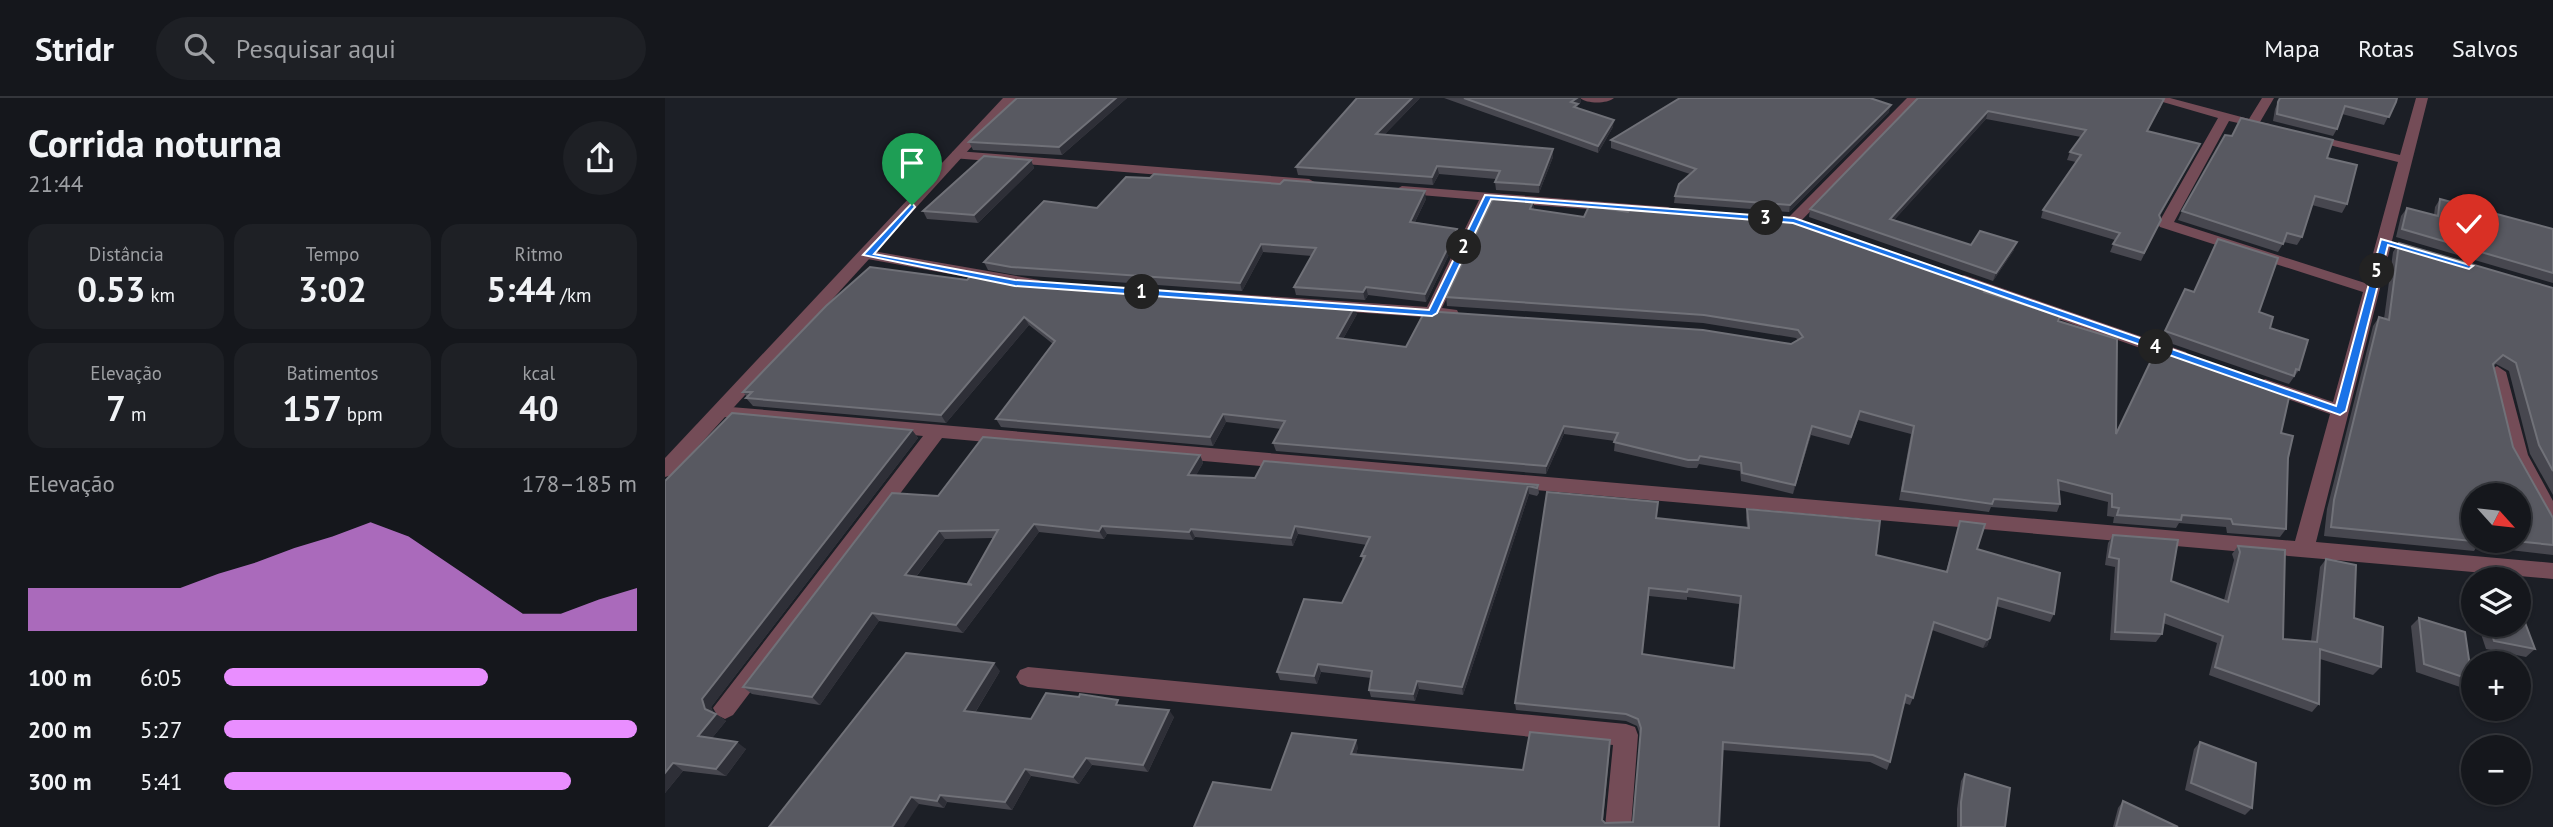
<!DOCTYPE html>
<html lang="pt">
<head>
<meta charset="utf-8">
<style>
  body { margin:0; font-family:"PT Sans",sans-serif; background:#1e2025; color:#f1f3f6; height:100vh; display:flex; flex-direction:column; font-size:26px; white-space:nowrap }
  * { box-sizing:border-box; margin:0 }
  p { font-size:23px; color:#9d9fa3 }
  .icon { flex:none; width:38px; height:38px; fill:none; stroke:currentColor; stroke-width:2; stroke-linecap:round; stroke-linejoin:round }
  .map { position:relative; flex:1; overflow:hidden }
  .drawer { display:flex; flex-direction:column; background:#15171c; width:665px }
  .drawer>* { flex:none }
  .needle { width:46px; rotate:117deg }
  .buttons { position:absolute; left:1796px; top:385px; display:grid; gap:14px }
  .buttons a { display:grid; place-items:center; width:70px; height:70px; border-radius:50%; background:#15171c; box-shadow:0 2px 5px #0004,0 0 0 2px #34363b; font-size:35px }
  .pin { position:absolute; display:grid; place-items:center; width:60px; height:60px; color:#fff; margin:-72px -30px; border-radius:50% 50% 50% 0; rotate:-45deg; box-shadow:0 0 7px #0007 }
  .pin .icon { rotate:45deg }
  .km { position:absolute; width:35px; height:35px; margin:-18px; border-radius:50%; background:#222; color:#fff; font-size:19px; line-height:35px; text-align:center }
  .round { display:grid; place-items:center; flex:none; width:74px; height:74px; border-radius:37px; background:#1e2025 }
  .summary { display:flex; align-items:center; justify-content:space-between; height:119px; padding:0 28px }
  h1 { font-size:38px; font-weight:800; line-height:52px }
  .figures { display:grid; grid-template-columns:repeat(3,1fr); gap:10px; height:119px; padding:7px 28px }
  .figures div { display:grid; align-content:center; border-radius:18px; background:#1e2025; text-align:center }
  .figures b { font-size:35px; font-weight:800 }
  .figures small { font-size:19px; font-weight:400 }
  .figures p { font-size:19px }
  .chart { height:196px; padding:14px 28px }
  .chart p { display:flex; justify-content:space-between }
  .chart svg { width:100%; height:126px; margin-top:7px; fill:#e98eff; opacity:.7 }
  ul { padding:0 28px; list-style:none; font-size:23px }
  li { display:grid; grid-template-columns:112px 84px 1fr; align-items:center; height:52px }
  li i { height:18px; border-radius:9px; background:#e98eff }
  header { display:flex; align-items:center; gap:42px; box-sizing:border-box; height:98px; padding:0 35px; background:#15171c; border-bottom:2px solid #34363b }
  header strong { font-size:33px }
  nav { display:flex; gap:38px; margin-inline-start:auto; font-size:24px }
  .search { width:490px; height:63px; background:#1e2025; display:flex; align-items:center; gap:18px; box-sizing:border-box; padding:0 24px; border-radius:38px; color:#9d9fa3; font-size:26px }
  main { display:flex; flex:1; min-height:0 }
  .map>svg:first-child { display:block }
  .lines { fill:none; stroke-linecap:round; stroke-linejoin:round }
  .minor { fill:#744c57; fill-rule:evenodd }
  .tertiary { fill:#744c57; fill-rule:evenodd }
  .wall { fill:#47474f; fill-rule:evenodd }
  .shaded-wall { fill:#2e2f37 }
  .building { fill:#585961; stroke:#707178; stroke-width:2; fill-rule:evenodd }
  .route { fill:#1a73e8; stroke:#fff; stroke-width:2 }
</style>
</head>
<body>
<header>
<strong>Stridr</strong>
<div class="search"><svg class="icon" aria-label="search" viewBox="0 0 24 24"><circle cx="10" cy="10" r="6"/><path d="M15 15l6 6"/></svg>Pesquisar aqui</div>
<nav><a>Mapa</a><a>Rotas</a><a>Salvos</a></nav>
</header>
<main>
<section class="drawer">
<div class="summary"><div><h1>Corrida noturna</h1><p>21:44</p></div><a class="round"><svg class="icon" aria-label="share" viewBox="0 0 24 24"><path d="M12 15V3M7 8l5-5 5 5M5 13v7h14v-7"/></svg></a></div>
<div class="figures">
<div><p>Distância</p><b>0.53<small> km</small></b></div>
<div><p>Tempo</p><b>3:02</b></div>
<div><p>Ritmo</p><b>5:44<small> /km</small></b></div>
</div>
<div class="figures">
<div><p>Elevação</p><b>7<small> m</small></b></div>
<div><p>Batimentos</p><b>157<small> bpm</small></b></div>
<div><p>kcal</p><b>40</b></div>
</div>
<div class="chart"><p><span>Elevação</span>178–185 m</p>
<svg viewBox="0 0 160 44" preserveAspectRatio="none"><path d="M0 44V29L10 29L20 29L30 29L40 29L50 24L60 20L70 15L80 11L90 6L100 11L110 20L120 29L130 38L140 38L150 33L160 29V44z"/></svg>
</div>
<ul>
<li><b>100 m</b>6:05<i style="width:64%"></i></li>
<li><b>200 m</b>5:27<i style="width:100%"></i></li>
<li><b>300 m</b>5:41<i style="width:84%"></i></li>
</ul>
</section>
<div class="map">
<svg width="1888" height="729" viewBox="0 0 1888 729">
  <rect width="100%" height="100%" fill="#1c1f26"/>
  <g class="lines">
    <g class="minor">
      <path d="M915,0h34c-7,6 -27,6 -34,0z"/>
      <polygon points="1242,0 1255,0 1134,125 1124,125 1124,119"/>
      <polygon points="1484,0 1505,0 1584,21 1597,0 1609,0 1595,24 1605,26 1605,32 1564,23 1509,124 1700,185 1733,64 1636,40 1643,36 1735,57 1751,0 1763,0 1651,444 1888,465 1888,481 277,340 68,617 60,621 52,617 48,610 258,338 48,318 45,314 48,310 54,308 1630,443 1665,316 1594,291 1591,287 1600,281 1668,304 1698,194 1495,129 1493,126 1553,20"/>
      <polygon points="292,53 644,81 651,85 644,89 287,60 287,54"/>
      <polygon points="737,88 1003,109 1010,113 1003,117 828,104 777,210 792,212 794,216 792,220 786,221 543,204 535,199 543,194 762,209 814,102 732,95 730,92"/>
      <polygon points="202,152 374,182 382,187 374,192 197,160 197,154"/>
      <polygon points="1299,177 1521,254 1524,258 1521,262 1509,262 1293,185 1291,182"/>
      <polygon points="1832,268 1841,274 1863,357 1888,403 1888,430 1881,427 1843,357 1823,274"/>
      <polygon points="363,569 961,626 970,629 973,637 966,729 940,729 948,647 363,589 355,586 351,579 355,572"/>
    </g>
    <polygon class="tertiary" points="338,0 351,0 7,377 0,379 0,360"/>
  </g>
  <g class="wall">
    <polygon points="352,0 462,0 397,57 308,52 304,44"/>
    <polygon points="755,0 719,37 888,51 888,59 874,95 831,92 830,84 831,81 774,76 768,87 633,77 631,69"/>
    <polygon points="779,0 916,0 916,4 913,6 913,11 948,29 933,55"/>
    <polygon points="1253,0 1496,9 1482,33 1531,53 1495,118 1496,122 1476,163 1445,154 1450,142 1376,120 1378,112 1411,64 1402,62 1405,54 1416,39 1321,21 1229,122 1306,147 1349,152 1328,183 1144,119 1145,111"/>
    <polygon points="1615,0 1732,0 1719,27 1677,16 1672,31 1668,38 1608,23 1610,11"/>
    <polygon points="1224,14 1124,114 1009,105 1010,98 1025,76 946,50 946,42"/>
    <polygon points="1662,60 1682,106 1677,115 1647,107 1637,139 1632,147 1619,144 1613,154 1513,122 1517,113"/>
    <polygon points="366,62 369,70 313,125 262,121 258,113"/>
    <polygon points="761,101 750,124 792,131 793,138 761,204 703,197 700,202 631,197 629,189 647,158 598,154 577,193 350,177 323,172 319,164 432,110"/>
    <polygon points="869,101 869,109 868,112 1320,194 1393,223 1451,336 1616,335 1623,360 1621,431 1615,439 1562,435 1561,429 1514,425 1511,430 1448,425 1449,419 1442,418 1443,404 1394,392 1395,406 1392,414 1326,409 1324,414 1234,402 1246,336 1193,322 1184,347 1146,337 1128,396 1076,383 1075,373 1034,366 1032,370 1023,370 949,353 950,343 899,336 881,376 611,353 608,345 616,331 561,324 548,348 336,329 331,321 388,246 364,227 281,325 88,308 81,300 82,299 78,294 302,182 567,200 568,203 692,216 678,241 741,249 1126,246 1133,242 1131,240 1038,225 782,208 781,199"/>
    <polygon points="1775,101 1888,131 1888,185 1731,139 1736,118 1742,110 1769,117 1770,109"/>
    <path d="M1734,145l154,45v207l-23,-41 -21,-83 -13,-7 -3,2 20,81 40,71v37l-60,-7h-17l-2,3 -150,-15 3,-27 46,-183 6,-9 5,2 9,-67zM1808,397l45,46h-45z"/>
    <polygon points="1520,191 1594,214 1634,272 1624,286 1496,242"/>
    <polygon points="247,332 253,340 46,609 48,614 61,623 47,640 81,651 61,678 18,673 0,695 0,383"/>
    <path d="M535,357l3,8 -7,12 59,3 283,7 1,8 -2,3 -8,-2 -66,201 -44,-6 -4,12 -44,-4 -2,-7 2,-12 -50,-6 -4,12 -37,-4 -3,-8 65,-69 21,-42 -2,-5 6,-11 -69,-11 -5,12 -98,-9 -2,3 -86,-6 -3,5 -65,-7 -76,101 -84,-12 -59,84 -68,-11 -9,-7 195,-191zM328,440l-25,45 1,2 -53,-8 29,-38z"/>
    <path d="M1082,411l129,46 70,17 14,-51 17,28 77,65 -4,8 -54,-16 -6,32 -3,8 -4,2 -51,-18 -19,68 -3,7 -6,-2 -14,59 -3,8 -17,-8 -148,-12 -3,77h-525l164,-80 -2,7 167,16 87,-23 -7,74 2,2 28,-1 7,-87 -3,-9 -11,-5 -110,-11 -1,-7 141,-185 91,9 -1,-9zM984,498l38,4v-3l52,7 -6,64 -91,-13z"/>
    <polygon points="1448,437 1506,483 1559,502 1569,462 1567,456 1573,448 1618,541 1646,543 1655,469 1661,461 1689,520 1716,569 1708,577 1655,561 1654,606 1647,614 1544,577 1552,545 1498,525 1497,536 1491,544 1445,542 1450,469 1440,467 1443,445"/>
    <polygon points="1808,496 1808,513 1803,501"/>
    <polygon points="1754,520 1807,582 1798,590 1751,574 1746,528"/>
    <polygon points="1813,527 1853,527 1870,551 1861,559 1821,551"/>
    <polygon points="335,573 310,615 366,621 457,607 509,619 483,674 427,667 414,686 366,678 347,712 282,704 279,710 254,706 104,729"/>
    <polygon points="1535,644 1587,710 1580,717 1520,692 1529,651"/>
    <polygon points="1300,676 1340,729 1292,729 1292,711 1296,683"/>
    <polygon points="1458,703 1513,729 1448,729 1453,710"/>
  </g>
  <g class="shaded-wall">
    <polygon points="451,0 462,0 397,57 394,49"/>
    <polygon points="747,0 755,0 712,44 711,36"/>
    <polygon points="912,0 916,0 916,4 913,6 913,14 906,4"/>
    <polygon points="1226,7 1224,14 1124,114 1125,107"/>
    <polygon points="1323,13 1321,21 1223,129 1225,121"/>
    <polygon points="949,22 948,29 933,55 933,48"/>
    <polygon points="1535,46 1531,53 1491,125 1494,117"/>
    <polygon points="888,51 888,59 874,95 874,87"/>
    <polygon points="366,62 369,70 313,125 309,117"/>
    <polygon points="772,68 774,76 768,87 767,79"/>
    <polygon points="760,93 761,101 746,132 745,124"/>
    <polygon points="869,101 869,109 865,119 865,111"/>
    <polygon points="792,131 793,138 761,204 760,196"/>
    <polygon points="1352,144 1349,152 1328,183 1331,175"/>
    <polygon points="596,146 598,154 577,193 575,185"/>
    <polygon points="701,189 703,197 700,202 698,194"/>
    <polygon points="690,208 692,216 674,248 672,240"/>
    <polygon points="359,219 364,227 281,325 276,317"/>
    <polygon points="558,316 561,324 548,348 545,339"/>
    <polygon points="899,328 899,336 881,376 881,368"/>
    <polygon points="1147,328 1146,337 1128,396 1130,387"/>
    <polygon points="247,332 253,340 46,609 50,618 51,616 61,623 43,645 33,638 37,601"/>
    <polygon points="535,357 538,365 527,385 523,377"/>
    <polygon points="863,388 864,396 798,597 797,589"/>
    <polygon points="369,426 374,434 298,535 291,527"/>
    <polygon points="437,428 442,436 439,441 434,433"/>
    <polygon points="630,428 633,436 628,448 626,440"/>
    <polygon points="526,431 530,439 528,442 524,434"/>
    <polygon points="274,433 280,441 246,485 240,477"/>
    <polygon points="207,515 214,523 155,607 147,599"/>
    <polygon points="1325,540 1322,548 1318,550 1322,542"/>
    <polygon points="329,565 335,573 306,621 299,613"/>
    <polygon points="653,566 656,574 652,586 649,578"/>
    <polygon points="752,583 754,591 750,603 748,596"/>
    <polygon points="504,612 509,619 483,674 478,667"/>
    <polygon points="691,642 693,649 689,663 686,656"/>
    <polygon points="72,644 81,651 61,678 51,671"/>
    <polygon points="421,660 427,667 414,686 408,679"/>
    <polygon points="8,665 18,673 0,695 0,675"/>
    <polygon points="360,671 366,678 347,712 340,704"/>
    <polygon points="275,697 282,704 279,710 272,703"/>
    <polygon points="246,699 254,706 239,729 227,729"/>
  </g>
  <g class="building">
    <polygon points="352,0 451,0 394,49 304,44"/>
    <polygon points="692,0 747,0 711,36 888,51 874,87 830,84 835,73 772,68 767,79 631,69"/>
    <polygon points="799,0 912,0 906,4 913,6 909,9 949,22 933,48"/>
    <polygon points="1015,0 1205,0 1226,7 1125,107 1010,98 1014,86 1031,71 946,42"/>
    <polygon points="1253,0 1494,0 1499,1 1482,33 1535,46 1494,117 1496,122 1479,155 1448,146 1455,135 1378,112 1416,57 1405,54 1421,32 1323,13 1225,121 1306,147 1315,133 1352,144 1331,175 1145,111"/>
    <polygon points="1615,0 1732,0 1731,4 1724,19 1680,8 1672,31 1612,16 1613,4"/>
    <polygon points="1576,20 1668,42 1662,60 1692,67 1682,106 1650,98 1637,139 1622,135 1618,146 1517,113 1560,37 1567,38"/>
    <polygon points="319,58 366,62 309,117 258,113"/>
    <polygon points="489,76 615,86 619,82 760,93 745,124 792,131 760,196 701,189 698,194 629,189 651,150 596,146 575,185 346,169 319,164 379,103 432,110 461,79 485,80"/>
    <polygon points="829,98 869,101 865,111 919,119 924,108 963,114 965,111 1005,111 1128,121 1322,189 1319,194 1395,218 1393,223 1452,241 1451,336 1493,248 1625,295 1616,335 1628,338 1623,360 1621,431 1568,426 1566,421 1517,417 1516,422 1452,417 1454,410 1447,409 1447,396 1393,382 1395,406 1329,401 1327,406 1237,393 1249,328 1195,313 1186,339 1147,328 1130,387 1077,375 1076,365 1035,358 1033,362 1023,362 949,344 953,335 899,328 881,368 608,345 620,323 558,316 545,339 331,321 390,243 359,219 276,317 81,300 87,294 78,294 161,208 205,169 302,182 307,177 346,184 567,200 565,203 619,208 621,204 690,208 672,240 741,249 760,213 1038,232 1126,246 1138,239 1133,232 1039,217 781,199"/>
    <polygon points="1775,101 1888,131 1888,175 1737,131 1742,110 1773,118"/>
    <polygon points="1553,141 1613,160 1594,214 1608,219 1605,230 1643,242 1634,272 1631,271 1629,278 1500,233 1520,191 1529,194"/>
    <polygon points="1734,145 1888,190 1888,373 1874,347 1851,265 1838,257 1828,266 1848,349 1888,420 1888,447 1850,443 1853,443 1853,397 1808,397 1808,443 1817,443 1817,444 1666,429 1669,402 1714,219 1724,222"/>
    <polygon points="67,315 247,332 37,601 40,611 51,616 33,638 72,644 51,671 8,665 0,675 0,383"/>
    <path d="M318,339l217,18 -12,20 67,3 9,-17 274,24 -1,3 -9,-2 -66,201 -45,-6 -4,13 -44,-4 3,-19 -54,-7 -4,12 -37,-4 27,-73 38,4 23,-47h-4l9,-19 -75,-11 -4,12 -100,-9 -2,3 -87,-6 -3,5 -65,-7 -78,101 -84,-12 -60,84 -69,-10 149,-194 46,3zM333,432l-30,53 4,2 -67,-10 34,-44z"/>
    <path d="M882,394l111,10 -2,16 93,10 -2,-19 133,12 -4,34 71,17 13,-51 25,3 -8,25 83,24 -6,41 -56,-16 -8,40 -3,2 -53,-18 -21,76 -7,-3 -16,67 -17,-7 -150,-13 -4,85h-525l19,-45 58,8 21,-57 64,7 -5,14 172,16 7,-38 80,8 -8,80 3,3 28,-1 8,-94 -3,-9 -12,-5 -111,-11zM984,490l38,4 1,-3 53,7 -7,72 -92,-14z"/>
    <polygon points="1448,437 1513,442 1506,483 1563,504 1575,454 1573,448 1620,452 1618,541 1652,544 1661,461 1691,467 1689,520 1718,529 1716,569 1655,551 1654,606 1550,569 1558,538 1500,516 1497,536 1450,534 1454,461 1444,459"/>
    <polygon points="1853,506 1870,551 1829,543 1824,527 1853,527"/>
    <polygon points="1754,520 1800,534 1807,582 1759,566"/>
    <polygon points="241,555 329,565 299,613 366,621 381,595 414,599 415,596 453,602 451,607 504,612 478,667 421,660 408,679 360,671 340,704 275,697 272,703 246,699 227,729 104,729"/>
    <polygon points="1535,644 1591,665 1587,710 1526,685"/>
    <polygon points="1300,676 1345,690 1340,729 1296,729 1296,704"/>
    <polygon points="1458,703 1513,729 1451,729"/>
  </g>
  <polygon class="route" points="820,97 1129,120 1671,308 1716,141 1808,168 1804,171 1723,147 1681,313 1675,317 1128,125 826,101 772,215 767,218 350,188 198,157 247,105 250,109 209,156 350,182 764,212"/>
</svg>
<div class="buttons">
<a><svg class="needle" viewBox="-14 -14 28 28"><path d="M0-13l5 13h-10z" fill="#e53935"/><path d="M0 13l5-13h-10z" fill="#9d9fa3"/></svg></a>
<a><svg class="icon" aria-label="layers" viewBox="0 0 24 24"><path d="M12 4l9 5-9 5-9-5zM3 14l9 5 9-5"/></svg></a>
<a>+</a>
<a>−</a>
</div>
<div class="pin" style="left:247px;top:107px;background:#1e9e55"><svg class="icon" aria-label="arrive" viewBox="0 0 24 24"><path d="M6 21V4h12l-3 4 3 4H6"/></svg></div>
<div class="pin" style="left:1804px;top:168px;background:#d93025"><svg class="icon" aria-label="check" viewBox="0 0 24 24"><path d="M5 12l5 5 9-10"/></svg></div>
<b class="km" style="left:477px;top:194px">1</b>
<b class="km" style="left:799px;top:149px">2</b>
<b class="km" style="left:1101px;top:120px">3</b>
<b class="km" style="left:1491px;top:249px">4</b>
<b class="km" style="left:1712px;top:173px">5</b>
</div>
</main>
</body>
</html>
